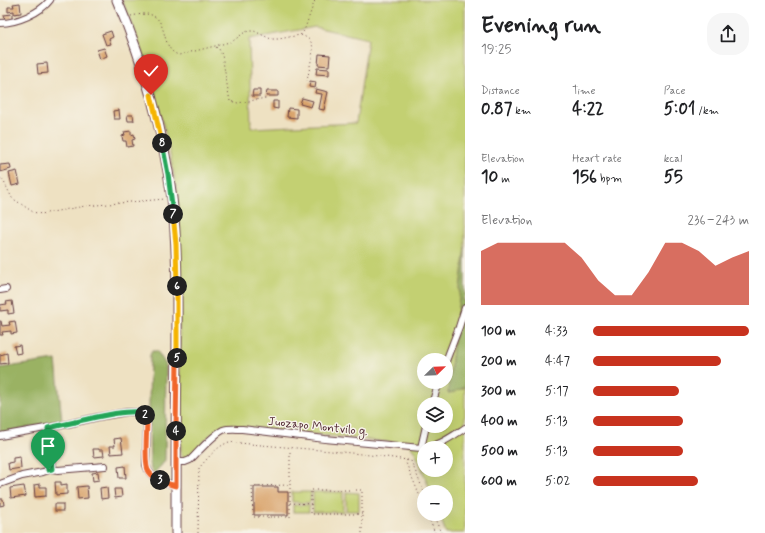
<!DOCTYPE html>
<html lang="en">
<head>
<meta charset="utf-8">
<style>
  body { margin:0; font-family:Mynerve,sans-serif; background:#f6f6f6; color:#202124; height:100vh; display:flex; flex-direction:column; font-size:15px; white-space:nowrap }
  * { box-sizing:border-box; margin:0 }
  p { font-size:13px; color:#757577 }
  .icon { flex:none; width:22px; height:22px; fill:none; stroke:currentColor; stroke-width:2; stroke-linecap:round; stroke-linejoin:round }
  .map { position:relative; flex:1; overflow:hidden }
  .side { display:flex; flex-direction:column; background:#fff; width:300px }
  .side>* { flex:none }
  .needle { width:26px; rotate:67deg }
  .buttons { position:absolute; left:417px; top:353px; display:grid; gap:8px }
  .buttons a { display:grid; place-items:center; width:36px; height:36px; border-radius:50%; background:#fff; box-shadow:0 4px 16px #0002; font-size:20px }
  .pin { position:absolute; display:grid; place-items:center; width:34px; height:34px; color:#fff; margin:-41px -17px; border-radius:50% 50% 50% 0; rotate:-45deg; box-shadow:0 0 4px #0007 }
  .pin .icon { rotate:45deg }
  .km { position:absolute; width:20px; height:20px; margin:-10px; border-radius:50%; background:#222; color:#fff; font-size:11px; line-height:20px; text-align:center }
  .round { display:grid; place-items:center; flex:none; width:42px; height:42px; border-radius:16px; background:#f6f6f6 }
  .overview { display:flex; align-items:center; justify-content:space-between; height:68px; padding:0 16px }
  h1 { font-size:22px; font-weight:700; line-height:30px }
  .stats { display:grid; grid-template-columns:repeat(3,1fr); gap:6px; height:68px; padding:4px 16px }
  .stats div { display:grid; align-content:center }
  .stats b { font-size:17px; font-weight:700 }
  .stats small { font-size:11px; font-weight:400 }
  .stats p { font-size:11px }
  .chart { height:112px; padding:8px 16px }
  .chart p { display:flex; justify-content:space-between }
  .chart svg { width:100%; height:72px; margin-top:4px; fill:#c8321e; opacity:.7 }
  ul { padding:0 16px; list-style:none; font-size:13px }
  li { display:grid; grid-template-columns:64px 48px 1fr; align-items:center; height:30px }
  li i { height:10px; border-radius:5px; background:#c8321e }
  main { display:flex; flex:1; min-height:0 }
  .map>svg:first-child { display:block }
  .green { fill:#c3d072; stroke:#86784e; fill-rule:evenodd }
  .forest { fill:#9ab264; stroke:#726848 }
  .building { fill:#d9a36b }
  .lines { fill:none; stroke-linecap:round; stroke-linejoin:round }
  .street-casing { stroke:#633c42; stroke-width:8 }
  .primary-casing { stroke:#633c42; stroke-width:11 }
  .path { stroke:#633c42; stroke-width:1; stroke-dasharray:1 3; stroke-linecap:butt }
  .street { stroke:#fff; stroke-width:6 }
  .primary { stroke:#fff; stroke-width:9 }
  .split-1-casing { stroke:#fff; stroke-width:8 }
  .split-2-casing { stroke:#fff; stroke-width:8 }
  .split-3-casing { stroke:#fff; stroke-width:8 }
  .split-4-casing { stroke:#fff; stroke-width:8 }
  .split-5-casing { stroke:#fff; stroke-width:8 }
  .split-6-casing { stroke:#fff; stroke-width:8 }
  .split-7-casing { stroke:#fff; stroke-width:8 }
  .split-8-casing { stroke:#fff; stroke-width:8 }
  .split-9-casing { stroke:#fff; stroke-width:8 }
  .split-1 { stroke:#22a559; stroke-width:5 }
  .split-2 { stroke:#22a559; stroke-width:5 }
  .split-3 { stroke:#f0652b; stroke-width:5 }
  .split-4 { stroke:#f0652b; stroke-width:5 }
  .split-5 { stroke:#f0652b; stroke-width:5 }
  .split-6 { stroke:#f5b400; stroke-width:5 }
  .split-7 { stroke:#f5b400; stroke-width:5 }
  .split-8 { stroke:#22a559; stroke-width:5 }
  .split-9 { stroke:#f5b400; stroke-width:5 }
  .labels { text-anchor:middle; stroke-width:3; stroke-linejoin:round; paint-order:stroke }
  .street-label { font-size:12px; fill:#4a1f2b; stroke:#f7f3e8 }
</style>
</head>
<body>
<main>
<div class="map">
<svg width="465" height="533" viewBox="0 0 465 533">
  <rect width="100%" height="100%" fill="#f7f3e8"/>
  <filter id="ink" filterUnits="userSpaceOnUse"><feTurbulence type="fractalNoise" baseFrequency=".025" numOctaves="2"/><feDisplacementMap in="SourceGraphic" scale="8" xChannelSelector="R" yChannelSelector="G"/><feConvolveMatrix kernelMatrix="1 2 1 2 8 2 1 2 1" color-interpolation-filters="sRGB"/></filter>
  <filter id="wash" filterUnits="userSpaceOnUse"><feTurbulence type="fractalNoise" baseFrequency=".012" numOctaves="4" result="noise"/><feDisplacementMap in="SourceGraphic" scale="16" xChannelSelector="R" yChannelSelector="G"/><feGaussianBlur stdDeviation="0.9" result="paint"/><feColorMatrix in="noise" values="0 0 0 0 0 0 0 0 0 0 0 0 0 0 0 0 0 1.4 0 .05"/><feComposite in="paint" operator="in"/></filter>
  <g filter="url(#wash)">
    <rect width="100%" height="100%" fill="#eee1c2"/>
    <g class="green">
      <path d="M122,0h343v247l-17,146 6,-1 11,-5v146h-19l-7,-19h7v-22h-15l-16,-40 -7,-8 -175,-18c-22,3 -28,14 -42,30l-4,2 -3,1 -3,-5 -3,-222 -2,-45 -7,-39 -8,-32 -12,-43 -16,-47zM315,27l53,12 -12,84 -105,5 -2,-89zM424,360h22v22h-22zM424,404h22v22h-22zM424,448h22v22h-22z"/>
      <polygon points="292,492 311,492 310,503 292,502"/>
      <rect x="313" y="492" width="30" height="20"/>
      <polygon points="346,492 359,493 359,511 346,511"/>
      <rect x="293" y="505" width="16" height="7"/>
    </g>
    <g class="forest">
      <polygon points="465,247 465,295 463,300 465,301 465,387 454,392 448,393"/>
      <polygon points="152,351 157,351 166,365 165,460 161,466 154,473 151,470 150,465 149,406 150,355"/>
      <polygon points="56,360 62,421 0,433 0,368"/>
    </g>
    <g id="blocks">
      <g class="building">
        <polygon points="20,3 21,13 14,14 14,11 8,12 8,7 14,7 13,4"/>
        <polygon points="12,14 12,19 5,20 4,15"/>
        <polygon points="111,31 113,37 109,39 111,44 106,45 102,34"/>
        <polygon points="104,48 107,56 100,59 97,50"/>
        <polygon points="319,54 330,55 329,66 318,65"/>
        <polygon points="47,63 48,73 38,74 37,64"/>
        <polygon points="317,68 329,69 329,75 316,74"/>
        <polygon points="310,81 316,82 315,88 309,87"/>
        <polygon points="316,89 328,92 324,110 319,109 322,94 315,93"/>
        <polygon points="253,90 260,90 260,96 252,96"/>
        <polygon points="267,91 278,91 278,96 266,96"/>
        <polygon points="302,98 313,101 311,107 300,104"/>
        <polygon points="273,101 278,101 278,109 273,108"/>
        <polygon points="288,108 297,109 297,118 287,117"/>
        <polygon points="119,110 120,119 114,119 113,111"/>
        <polygon points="127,115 133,115 134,121 128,121"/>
        <polygon points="131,131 131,135 134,134 135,139 132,140 133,146 127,147 126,141 123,141 122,136 125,135 124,132"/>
        <polygon points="10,164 11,169 0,172 0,165"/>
        <polygon points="17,171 20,184 12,186 9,173"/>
        <polygon points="12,301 14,313 8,314 8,310 0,311 0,305 7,304 6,302"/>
        <polygon points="0,321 1,321 2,326 10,325 9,322 15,321 17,333 11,334 11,331 2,332 3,335 0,335"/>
        <polygon points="20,345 21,353 16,354 14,346"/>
        <polygon points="7,353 8,363 0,364 0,355"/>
        <polygon points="121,438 123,453 111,454 110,446 115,446 114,439"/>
        <polygon points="93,449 99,449 99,450 103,450 104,456 94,457"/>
        <polygon points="20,457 21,468 9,470 8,463 13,462 13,458"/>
        <polygon points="125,466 126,478 119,478 118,467"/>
        <polygon points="98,472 99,480 93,481 92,473"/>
        <polygon points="55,482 61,482 61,485 67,484 67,494 56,495"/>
        <polygon points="40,484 40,487 46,487 46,496 35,497 34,485"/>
        <polygon points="24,486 26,496 11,498 10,488"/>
        <polygon points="87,486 88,498 78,499 77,487"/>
        <polygon points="107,487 108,498 101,499 100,488"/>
        <polygon points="254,487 278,487 278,492 288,492 288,515 254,515"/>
        <polygon points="114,489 121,489 122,497 115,498"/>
        <polygon points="0,499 3,499 4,505 0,506"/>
        <rect x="55" y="504" width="8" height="7"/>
      </g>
    </g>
  </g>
  <g filter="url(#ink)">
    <use href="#blocks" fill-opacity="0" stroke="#633c42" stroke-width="1"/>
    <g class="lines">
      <defs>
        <g id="street">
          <path d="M0,23c17,0 40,-10 50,-23"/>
          <polyline points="0,290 6,289"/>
          <polyline points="446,361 459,327 465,308"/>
          <polyline points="432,404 439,382"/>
          <path d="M0,436l63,-11 35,-8 29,-5h15l4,5 1,4 -1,44c4,14 17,18 30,20"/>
          <polyline points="421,448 426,426"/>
          <path d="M176,462h9l5,-2c8,-8 24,-26 33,-30 6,-2 13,-1 19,-1l83,10 96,9c17,-1 30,-11 44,-20"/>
          <polyline points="52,469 58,470 105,466"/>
          <polyline points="0,484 22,476 43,472 52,469 48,428"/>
        </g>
        <path id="primary" d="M117,0c27,63 46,129 55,198 6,51 5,102 5,154 -1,60 -1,121 -1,181"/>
      </defs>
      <use href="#street" class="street-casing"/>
      <use href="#primary" class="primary-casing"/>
      <g class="path">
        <path d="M131,16c5,-1 11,-2 15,-2 24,1 13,36 33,41l36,-9 18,-5 12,-9 4,-1h5l17,8h8l21,-4 4,-4 11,-31"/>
        <path d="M301,35c8,3 12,7 12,16l-6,30"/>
        <polyline points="216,47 219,49 222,55 229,96 230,101 238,103 266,98"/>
        <polyline points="0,179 2,178 12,198 33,212 41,214 85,206 165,199"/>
        <polyline points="407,460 411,461 424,492"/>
        <polyline points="290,503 311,504"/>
        <polyline points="427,514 435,533"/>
        <polyline points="433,514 441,533"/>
        <polyline points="267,517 253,517 252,486 289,485"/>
        <polyline points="268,519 268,517 290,517 290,449"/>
        <path d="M198,533l1,-65c9,-10 17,-21 30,-26 60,6 119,9 178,18l-1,3 18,43"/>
        <polyline points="362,533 362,490 311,490 311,514 362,514"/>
      </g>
      <use href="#street" class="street"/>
      <use href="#primary" class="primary"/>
    </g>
  </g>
  <g class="lines" filter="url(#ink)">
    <defs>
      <polyline id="split-1" points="48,470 52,469 48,428 75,422"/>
      <path id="split-2" d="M75,422c19,-4 47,-12 67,-10l3,3"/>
      <path id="split-3" d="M145,415l2,6c0,11 -3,41 1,49 2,5 7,8 12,10"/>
      <polyline id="split-4" points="160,480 169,484 176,486 176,431"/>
      <polyline id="split-5" points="176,431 177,358"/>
      <polyline id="split-6" points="177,358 177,286"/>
      <polyline id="split-7" points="173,214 176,244 177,286"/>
      <polyline id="split-8" points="162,143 168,174 173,214"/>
      <polyline id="split-9" points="151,95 162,143"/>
    </defs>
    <use href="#split-1" class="split-1-casing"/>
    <use href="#split-2" class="split-2-casing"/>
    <use href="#split-3" class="split-3-casing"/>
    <use href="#split-4" class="split-4-casing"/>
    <use href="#split-5" class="split-5-casing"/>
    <use href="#split-6" class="split-6-casing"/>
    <use href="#split-7" class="split-7-casing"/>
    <use href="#split-8" class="split-8-casing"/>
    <use href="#split-9" class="split-9-casing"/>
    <use href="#split-1" class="split-1"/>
    <use href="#split-2" class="split-2"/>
    <use href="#split-3" class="split-3"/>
    <use href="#split-4" class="split-4"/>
    <use href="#split-5" class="split-5"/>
    <use href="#split-6" class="split-6"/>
    <use href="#split-7" class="split-7"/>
    <use href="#split-8" class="split-8"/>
    <use href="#split-9" class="split-9"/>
  </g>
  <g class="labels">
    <g class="street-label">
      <text transform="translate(318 426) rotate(6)" y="4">Juozapo Montvilo g.</text>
    </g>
  </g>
</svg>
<div class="buttons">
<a><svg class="needle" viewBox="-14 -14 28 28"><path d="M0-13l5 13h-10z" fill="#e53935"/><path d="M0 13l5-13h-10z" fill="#757577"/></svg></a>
<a><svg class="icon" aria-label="layers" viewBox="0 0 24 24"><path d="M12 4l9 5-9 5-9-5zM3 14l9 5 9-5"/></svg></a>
<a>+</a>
<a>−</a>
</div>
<div class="pin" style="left:48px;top:470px;background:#1e9e55"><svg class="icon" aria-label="arrive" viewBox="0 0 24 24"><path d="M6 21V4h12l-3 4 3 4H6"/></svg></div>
<div class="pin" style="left:151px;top:95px;background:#d93025"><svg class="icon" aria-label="check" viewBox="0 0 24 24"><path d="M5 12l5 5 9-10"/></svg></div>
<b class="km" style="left:145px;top:415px">2</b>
<b class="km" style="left:160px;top:480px">3</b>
<b class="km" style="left:176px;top:431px">4</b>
<b class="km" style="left:177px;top:358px">5</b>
<b class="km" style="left:177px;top:286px">6</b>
<b class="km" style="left:173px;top:214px">7</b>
<b class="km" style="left:162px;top:143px">8</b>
</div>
<section class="side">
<div class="overview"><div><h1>Evening run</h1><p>19:25</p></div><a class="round"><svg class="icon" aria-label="share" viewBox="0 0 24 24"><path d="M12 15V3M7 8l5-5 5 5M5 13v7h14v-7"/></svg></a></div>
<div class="stats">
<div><p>Distance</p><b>0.87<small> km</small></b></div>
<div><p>Time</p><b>4:22</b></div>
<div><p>Pace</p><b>5:01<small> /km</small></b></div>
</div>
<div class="stats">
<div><p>Elevation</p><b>10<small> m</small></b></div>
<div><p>Heart rate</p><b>156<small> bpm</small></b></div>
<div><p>kcal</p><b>55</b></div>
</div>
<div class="chart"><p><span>Elevation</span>236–243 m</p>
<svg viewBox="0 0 160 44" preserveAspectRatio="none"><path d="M0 44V11L10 6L20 6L30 6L40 6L50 6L60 15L70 29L80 38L90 38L100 24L110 6L120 6L130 11L140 20L150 15L160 11V44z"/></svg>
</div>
<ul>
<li><b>100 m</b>4:33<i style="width:100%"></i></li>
<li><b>200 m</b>4:47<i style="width:82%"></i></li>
<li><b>300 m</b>5:17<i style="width:55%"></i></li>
<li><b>400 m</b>5:13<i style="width:58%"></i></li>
<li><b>500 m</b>5:13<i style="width:58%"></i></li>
<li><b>600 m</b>5:02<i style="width:67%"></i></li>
</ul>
</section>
</main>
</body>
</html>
